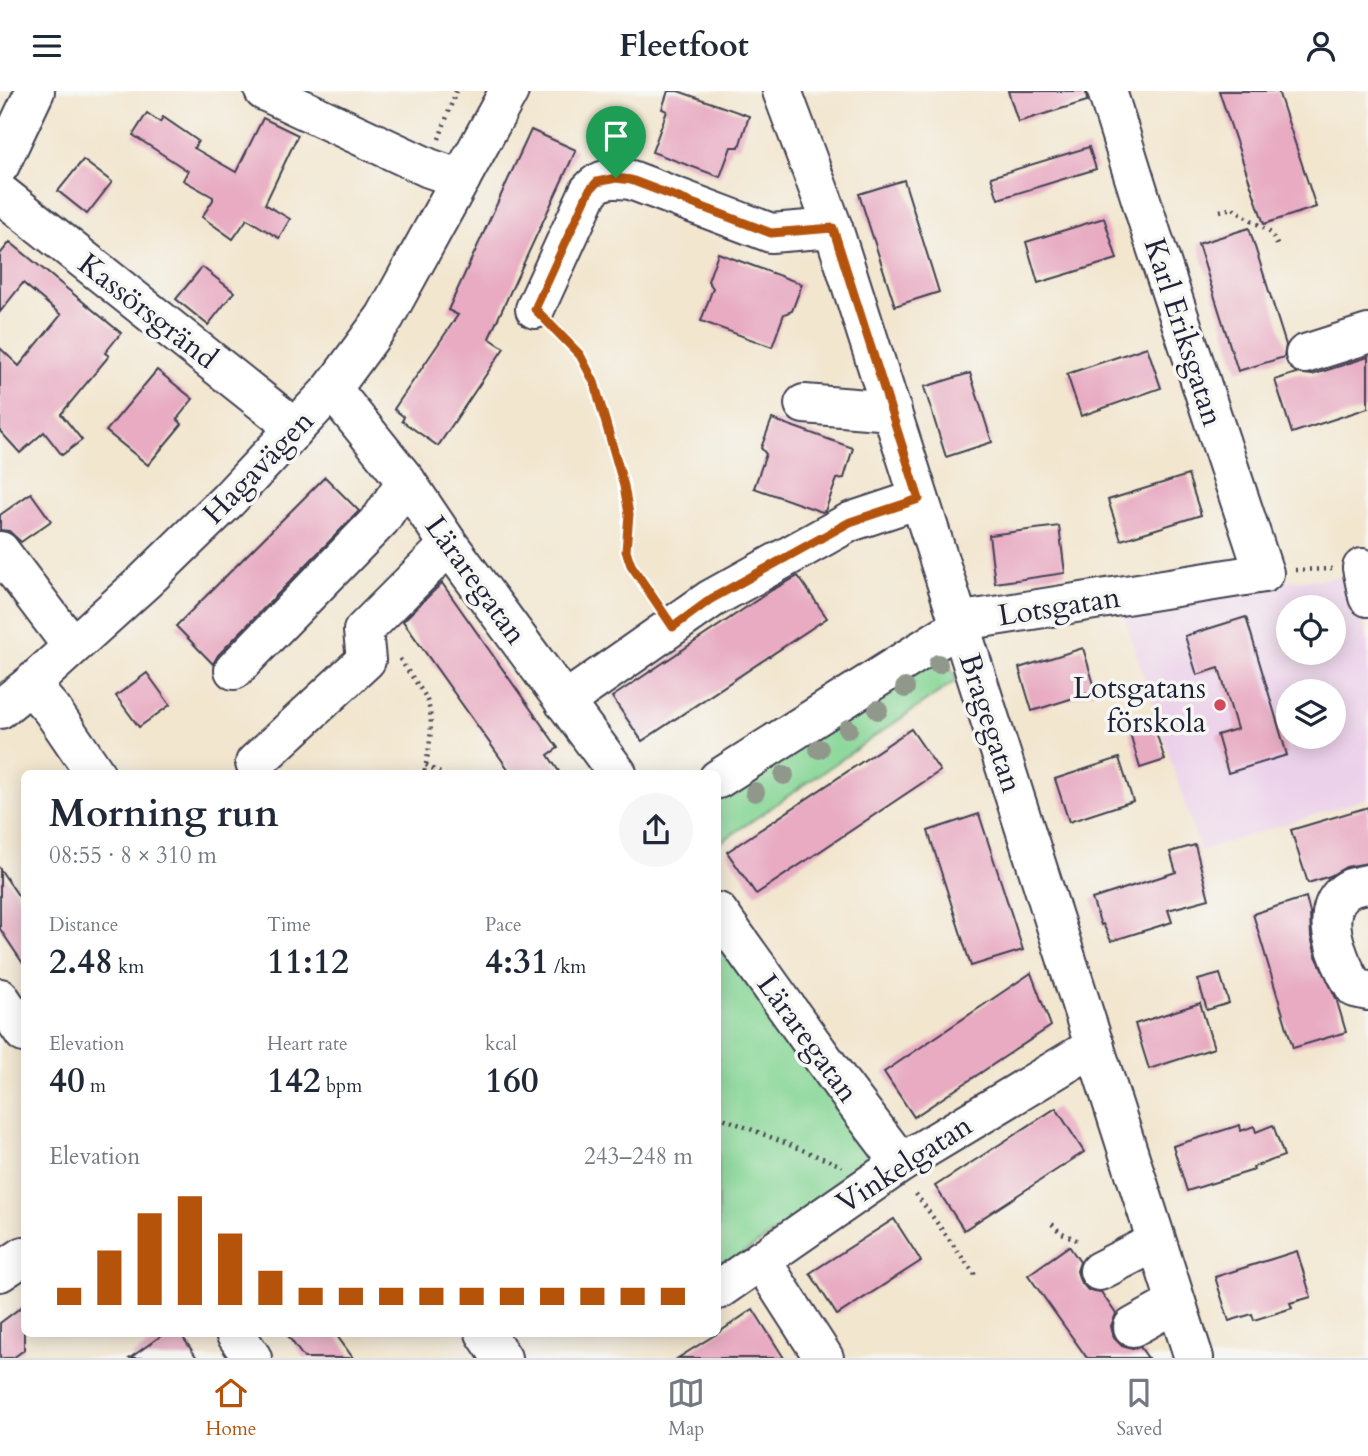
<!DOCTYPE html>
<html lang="en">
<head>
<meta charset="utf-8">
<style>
  body { margin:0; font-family:Cardo,serif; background:#f6f6f7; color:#1f2937; height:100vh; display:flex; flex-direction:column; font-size:26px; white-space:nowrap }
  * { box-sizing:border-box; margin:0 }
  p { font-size:23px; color:#747a83 }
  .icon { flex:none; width:38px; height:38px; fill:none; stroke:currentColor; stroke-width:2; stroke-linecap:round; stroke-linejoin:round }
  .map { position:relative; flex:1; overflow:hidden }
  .sheet { position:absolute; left:21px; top:679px; width:700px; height:567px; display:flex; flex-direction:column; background:#fff; border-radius:10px; box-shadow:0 4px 18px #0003 }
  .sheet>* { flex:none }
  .buttons { position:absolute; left:1276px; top:504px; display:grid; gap:14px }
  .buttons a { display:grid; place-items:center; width:70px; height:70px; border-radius:50%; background:#fff; box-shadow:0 4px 18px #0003; font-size:35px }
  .pin { position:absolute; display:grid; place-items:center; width:60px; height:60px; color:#fff; margin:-72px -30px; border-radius:50% 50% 50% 0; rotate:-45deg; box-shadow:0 0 7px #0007 }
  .pin .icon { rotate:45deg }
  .round { display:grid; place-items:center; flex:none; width:74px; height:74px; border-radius:37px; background:#f6f6f7 }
  .summary { display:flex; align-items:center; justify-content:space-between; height:119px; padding:0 28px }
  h1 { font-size:38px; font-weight:800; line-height:52px }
  .stats { display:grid; grid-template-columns:repeat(3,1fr); gap:10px; height:119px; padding:7px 28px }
  .stats div { display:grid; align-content:center }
  .stats b { font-size:35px; font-weight:800 }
  .stats small { font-size:19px; font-weight:400 }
  .stats p { font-size:19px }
  .chart { height:196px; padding:14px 28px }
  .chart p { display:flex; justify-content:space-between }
  .chart svg { width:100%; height:126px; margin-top:7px; stroke:#b45309; stroke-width:6 }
  header { display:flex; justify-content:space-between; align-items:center; height:91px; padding:0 28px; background:#fff; font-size:32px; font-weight:800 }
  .tab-bar { display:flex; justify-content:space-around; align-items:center; height:98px; border-top:2px solid #e0e1e3; background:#fff; font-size:19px; color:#747a83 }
  .tab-bar a { display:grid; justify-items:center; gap:4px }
  .tab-bar .active { color:#b45309 }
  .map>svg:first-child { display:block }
  .built { fill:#ecd1ea; fill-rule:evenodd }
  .green { fill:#85d594; stroke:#547c68; stroke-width:2 }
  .building { fill:#e8abc2 }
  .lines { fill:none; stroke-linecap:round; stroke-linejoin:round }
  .minor-casing { stroke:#413f51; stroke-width:42 }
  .path { stroke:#413f51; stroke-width:4.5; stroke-dasharray:2 5; stroke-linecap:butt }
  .minor { stroke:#fff; stroke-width:38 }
  .tree { fill:#90988c }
  .route-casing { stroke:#fff; stroke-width:14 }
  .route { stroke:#b45309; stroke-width:9 }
  .poi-dot { fill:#d1495b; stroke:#f6f6f2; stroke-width:2.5 }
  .labels { text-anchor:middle; stroke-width:7; stroke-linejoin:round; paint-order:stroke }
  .street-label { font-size:30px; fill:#22223b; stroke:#f6f6f2 }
  .poi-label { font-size:30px; fill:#22223b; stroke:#f6f6f2; text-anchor:end }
</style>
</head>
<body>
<header><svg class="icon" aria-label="menu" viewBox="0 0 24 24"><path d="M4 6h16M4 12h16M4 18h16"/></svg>Fleetfoot<svg class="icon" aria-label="person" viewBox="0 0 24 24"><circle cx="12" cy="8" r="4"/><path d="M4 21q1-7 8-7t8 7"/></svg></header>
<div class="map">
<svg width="1368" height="1267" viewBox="0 0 1368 1267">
  <rect width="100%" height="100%" fill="#f6f6f2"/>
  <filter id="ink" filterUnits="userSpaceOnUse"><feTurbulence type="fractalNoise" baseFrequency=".0143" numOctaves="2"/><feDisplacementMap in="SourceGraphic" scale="14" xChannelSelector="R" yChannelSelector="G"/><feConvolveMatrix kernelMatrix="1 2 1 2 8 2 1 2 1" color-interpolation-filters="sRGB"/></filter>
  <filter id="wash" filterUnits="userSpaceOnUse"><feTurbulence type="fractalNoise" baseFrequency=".00686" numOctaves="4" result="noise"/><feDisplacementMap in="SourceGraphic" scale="28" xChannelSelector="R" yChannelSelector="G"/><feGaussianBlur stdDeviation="1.57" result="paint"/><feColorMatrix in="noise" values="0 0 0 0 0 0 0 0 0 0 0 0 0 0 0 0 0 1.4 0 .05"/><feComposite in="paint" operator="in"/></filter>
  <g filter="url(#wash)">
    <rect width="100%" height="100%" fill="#f2e6cf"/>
    <path class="built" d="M1349,486l19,64v157l-168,53 -79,-245 146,-24zM1288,516h46v46h-46zM1288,600h46v46h-46z"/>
    <g class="green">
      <polygon points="932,566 946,567 957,589 718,753 718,707"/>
      <polygon points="718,843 877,1062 876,1075 718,1179"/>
    </g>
    <g id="blocks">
      <g class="building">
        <polygon points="668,0 678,0 749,25 739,56 731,56 720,86 652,61 667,20 662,18"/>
        <polygon points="1008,0 1086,0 1087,10 1018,31"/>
        <polygon points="1219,0 1278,0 1316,116 1264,133"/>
        <polygon points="147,22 160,31 163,26 198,50 194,57 236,81 263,27 298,44 265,113 290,128 279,147 247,128 233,148 202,126 213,109 213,106 183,89 188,80 133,44"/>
        <polygon points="531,39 576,59 489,247 504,257 438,355 402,330 404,326 394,318 458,224 448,219"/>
        <polygon points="1089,56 1096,78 998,108 991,86"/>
        <polygon points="83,69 112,91 87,123 58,100"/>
        <polygon points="904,89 939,201 895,215 859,103"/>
        <polygon points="1104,127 1117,168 1038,192 1026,151"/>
        <polygon points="1249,137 1286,254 1284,266 1238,280 1198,153"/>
        <polygon points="10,151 121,242 105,262 109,265 61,323 82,349 62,364 44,341 20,362 0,340 0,257 19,275 61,224 23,192 0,221 0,163"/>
        <polygon points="718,162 802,193 792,220 784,223 772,256 701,230 713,197 708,190"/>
        <polygon points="202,176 234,201 208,234 176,208"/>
        <polygon points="1147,256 1161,297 1081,325 1067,283"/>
        <polygon points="1368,266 1368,317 1292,342 1275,289 1296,282 1312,284"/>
        <polygon points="157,279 193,308 177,328 182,333 148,374 106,340"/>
        <polygon points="970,282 992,351 946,366 924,296"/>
        <polygon points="772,328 853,357 844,387 837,388 825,420 822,421 754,397 766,363 761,357"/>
        <polygon points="1188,384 1201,424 1121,449 1108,409"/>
        <polygon points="325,386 359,420 218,564 213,573 176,535"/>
        <polygon points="31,402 51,430 21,451 9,440 0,439 0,424"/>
        <polygon points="1059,435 1065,482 995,492 989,444"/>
        <polygon points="798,485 827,527 642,650 612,606 772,499"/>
        <polygon points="442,492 558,657 548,664 560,682 511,682 403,530"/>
        <polygon points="1246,526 1287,664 1228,682 1217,644 1237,638 1219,577 1197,584 1185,545"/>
        <polygon points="1083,557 1096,600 1032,620 1019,577"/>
        <polygon points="147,582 170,614 139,636 116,605"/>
        <polygon points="1154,635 1165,669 1140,677 1130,642"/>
        <polygon points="911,638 940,680 756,803 727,761"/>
        <polygon points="1119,667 1133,710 1069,731 1055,688"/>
        <polygon points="1368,716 1368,772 1346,776 1330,785 1308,792 1291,739"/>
        <polygon points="979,723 1023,859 971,875 928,740"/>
        <polygon points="1195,754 1209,808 1168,819 1172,831 1111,850 1103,833 1101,834 1092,808 1176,781 1170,761"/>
        <polygon points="0,778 24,813 24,874 0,838"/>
        <polygon points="1306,806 1310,822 1311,846 1316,865 1336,907 1346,941 1293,957 1253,823"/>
        <polygon points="1031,882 1051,935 914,1026 884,981"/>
        <polygon points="1220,883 1229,912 1207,919 1198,889"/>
        <polygon points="1200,912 1214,957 1149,978 1135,933"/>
        <polygon points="1056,1017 1084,1061 964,1139 935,1095"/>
        <polygon points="1240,1034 1241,1040 1254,1035 1256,1041 1273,1034 1284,1065 1253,1076 1254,1079 1187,1100 1173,1055"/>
        <polygon points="894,1128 921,1170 837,1224 810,1182"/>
        <polygon points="1069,1155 1080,1171 1077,1180 1080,1190 1088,1199 1101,1201 1116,1223 1111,1235 1114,1247 1122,1255 1132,1258 1140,1256 1148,1267 1087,1267 1028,1184"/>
        <polygon points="1297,1160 1311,1206 1290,1212 1292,1217 1254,1229 1252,1223 1229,1230 1215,1186"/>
        <polygon points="24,1214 24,1259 13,1267 0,1267 0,1232"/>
        <polygon points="753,1218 784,1267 678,1267 718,1242"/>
        <polygon points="165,1242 180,1242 197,1267 130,1267"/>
        <polygon points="286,1242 335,1242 353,1267 304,1267"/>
      </g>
    </g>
  </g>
  <g filter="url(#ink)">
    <use href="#blocks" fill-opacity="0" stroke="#413f51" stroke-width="2"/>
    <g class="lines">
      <defs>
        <g id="minor">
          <polyline points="264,0 429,77 461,88"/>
          <polyline points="782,0 833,137 1194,1267"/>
          <polyline points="0,74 35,0"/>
          <polyline points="0,102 278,323 293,340"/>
          <path d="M535,218l54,-118c12,-14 23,-13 42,-11l140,53 62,-5"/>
          <polyline points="1305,263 1368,243"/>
          <polyline points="332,298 406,390 449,454 617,682"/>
          <polyline points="804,313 892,320"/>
          <polyline points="0,460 72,555"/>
          <polyline points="1362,477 1368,506"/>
          <polyline points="234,579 381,428 406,390"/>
          <polyline points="30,594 52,619 95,682"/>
          <polyline points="564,611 711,508 850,431 919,408"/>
          <polyline points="0,618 30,594 146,489 228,409 332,298 385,226 509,0"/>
          <polyline points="255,672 366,569 363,540 449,454"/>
          <polyline points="718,688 969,529 1264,482 1152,144 1107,0"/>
          <path d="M1368,793c-5,1 -12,2 -17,4 -38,18 -12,75 4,100l13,3"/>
          <polyline points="718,821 842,994 901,1072"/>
          <polyline points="0,907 24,942"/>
          <polyline points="761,1169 824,1267"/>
          <polyline points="1099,1180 1156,1151"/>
          <polyline points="0,1181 24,1165"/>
          <polyline points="718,1199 901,1072 1095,955"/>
          <polyline points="1133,1236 1176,1212"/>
          <polyline points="235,1242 252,1267"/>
          <polyline points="485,1242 502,1267"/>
        </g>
      </defs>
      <use href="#minor" class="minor-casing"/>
      <g class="path">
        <polyline points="439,48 456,0"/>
        <polyline points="1220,120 1233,117 1271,142 1279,157"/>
        <polyline points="557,240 580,264 594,291 624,395 630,430 626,460 631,474 655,510"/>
        <polyline points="1295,479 1332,478"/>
        <path d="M400,568c8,13 18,25 25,37 11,21 4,55 -1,77"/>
        <polyline points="426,674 440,682"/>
        <polyline points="718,1025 842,1075"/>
        <polyline points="916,1103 975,1184"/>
        <polyline points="1052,1133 1060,1141 1081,1151"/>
      </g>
      <use href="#minor" class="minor"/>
    </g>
    <g class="tree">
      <circle cx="938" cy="573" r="10"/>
      <circle cx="905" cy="597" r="10"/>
      <circle cx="878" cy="619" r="10"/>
      <circle cx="848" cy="638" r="10"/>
      <circle cx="819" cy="658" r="10"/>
      <circle cx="784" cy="684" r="10"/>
      <circle cx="755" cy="701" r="10"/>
    </g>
  </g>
  <g class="lines" filter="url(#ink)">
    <defs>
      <polygon id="route" points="616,87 631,89 771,142 833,137 919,408 850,431 711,508 673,536 631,474 626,460 629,423 624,395 594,291 580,264 535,218 589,100 597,91"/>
    </defs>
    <use href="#route" class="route-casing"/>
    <use href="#route" class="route"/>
  </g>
  <circle class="poi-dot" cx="1220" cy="614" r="7"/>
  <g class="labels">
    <g class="street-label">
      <text transform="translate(148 220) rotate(38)" y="10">Kassörsgränd</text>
      <text transform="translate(1184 241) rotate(72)" y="10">Karl Eriksgatan</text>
      <text transform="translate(258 376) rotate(-46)" y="10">Hagavägen</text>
      <text transform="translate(476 489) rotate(54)" y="10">Läraregatan</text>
      <text transform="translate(1059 515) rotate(-9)" y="10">Lotsgatan</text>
      <text transform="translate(991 632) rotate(72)" y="10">Bragegatan</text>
      <text transform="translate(808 947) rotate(54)" y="10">Läraregatan</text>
      <text transform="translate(904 1073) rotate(-33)" y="10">Vinkelgatan</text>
    </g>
    <g class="poi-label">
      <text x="1206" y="607">Lotsgatans<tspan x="1206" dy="34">förskola</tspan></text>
    </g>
  </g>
</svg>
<div class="buttons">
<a><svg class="icon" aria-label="locate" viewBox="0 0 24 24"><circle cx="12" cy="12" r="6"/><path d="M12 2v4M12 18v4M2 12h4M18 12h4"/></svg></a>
<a><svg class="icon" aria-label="layers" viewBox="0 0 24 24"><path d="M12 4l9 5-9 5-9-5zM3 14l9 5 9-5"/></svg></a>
</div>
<div class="pin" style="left:616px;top:87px;background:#1e9e55"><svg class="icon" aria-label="arrive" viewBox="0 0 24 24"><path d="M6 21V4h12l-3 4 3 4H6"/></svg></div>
<section class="sheet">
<div class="summary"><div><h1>Morning run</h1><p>08:55 · 8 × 310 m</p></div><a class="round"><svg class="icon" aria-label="share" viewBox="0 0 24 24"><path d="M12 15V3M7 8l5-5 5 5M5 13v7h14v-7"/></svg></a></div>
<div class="stats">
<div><p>Distance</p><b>2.48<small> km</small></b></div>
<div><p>Time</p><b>11:12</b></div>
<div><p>Pace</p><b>4:31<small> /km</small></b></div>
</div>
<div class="stats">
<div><p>Elevation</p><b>40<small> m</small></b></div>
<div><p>Heart rate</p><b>142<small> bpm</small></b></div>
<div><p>kcal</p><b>160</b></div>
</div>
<div class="chart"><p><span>Elevation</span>243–248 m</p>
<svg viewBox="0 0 160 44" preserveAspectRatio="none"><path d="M5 44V38M15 44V25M25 44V12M35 44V6M45 44V19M55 44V32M65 44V38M75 44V38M85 44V38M95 44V38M105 44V38M115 44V38M125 44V38M135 44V38M145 44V38M155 44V38"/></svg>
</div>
</section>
</div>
<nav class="tab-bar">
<a class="active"><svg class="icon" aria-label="home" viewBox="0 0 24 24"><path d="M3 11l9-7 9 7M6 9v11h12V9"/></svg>Home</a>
<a><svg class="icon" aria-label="map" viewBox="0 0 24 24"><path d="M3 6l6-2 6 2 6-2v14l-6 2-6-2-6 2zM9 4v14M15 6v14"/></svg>Map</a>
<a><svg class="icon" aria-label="saved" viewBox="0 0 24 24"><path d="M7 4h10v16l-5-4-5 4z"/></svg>Saved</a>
</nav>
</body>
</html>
